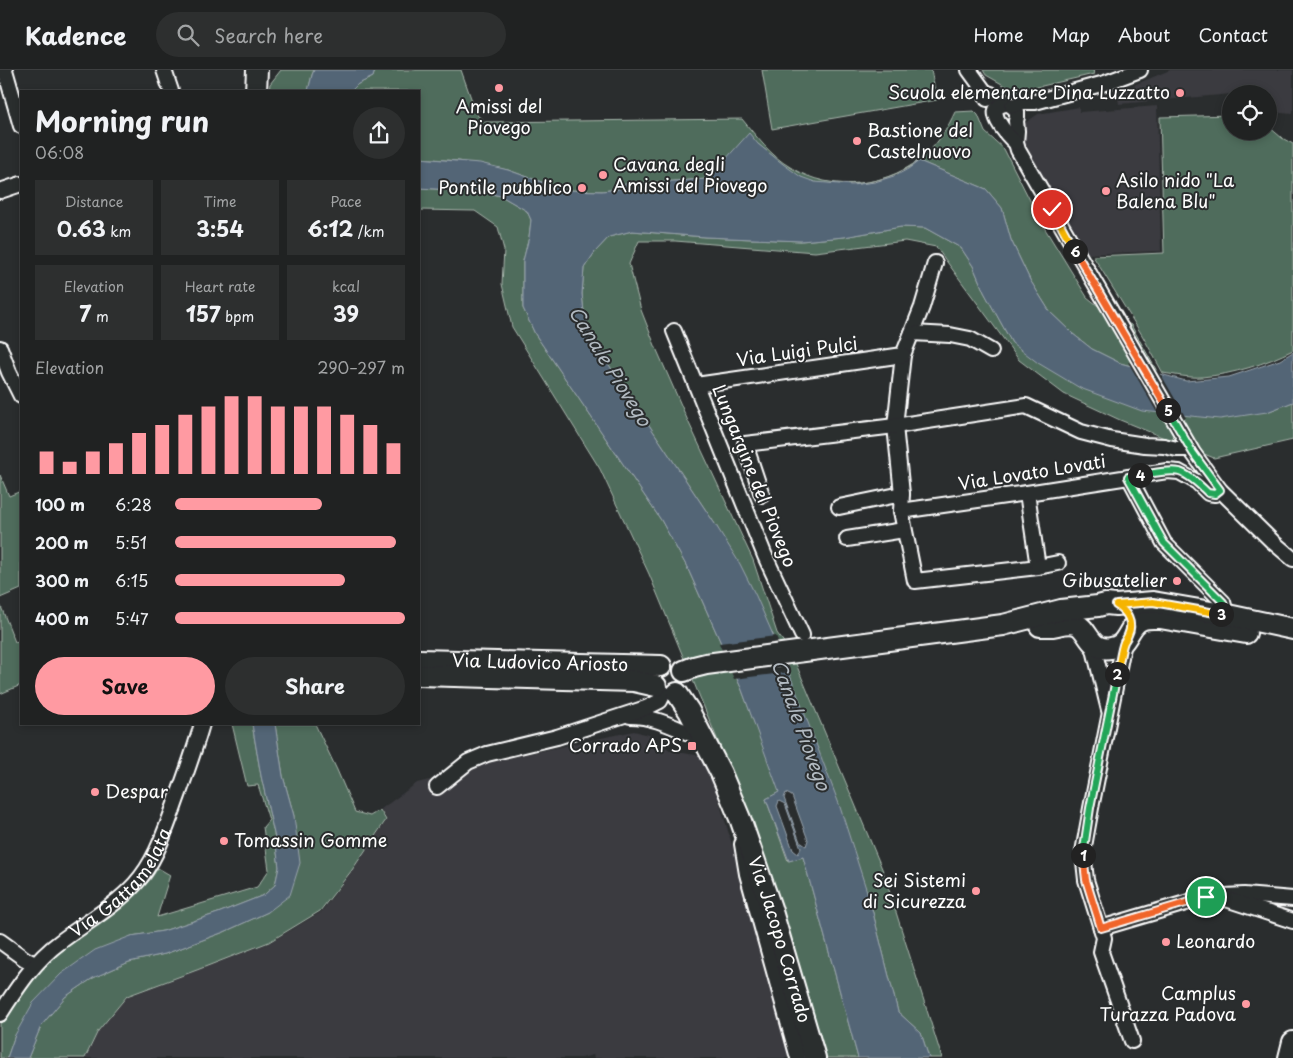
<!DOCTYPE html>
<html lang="en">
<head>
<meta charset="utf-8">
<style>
  body { margin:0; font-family:"Playpen Sans",sans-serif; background:#2d2f2f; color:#f1f3f6; height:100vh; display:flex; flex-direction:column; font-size:19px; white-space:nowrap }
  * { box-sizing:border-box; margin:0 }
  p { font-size:16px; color:#a2a4a5 }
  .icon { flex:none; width:28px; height:28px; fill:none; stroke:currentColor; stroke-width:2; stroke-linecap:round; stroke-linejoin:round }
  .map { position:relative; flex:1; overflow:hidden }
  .side { position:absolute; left:20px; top:20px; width:400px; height:635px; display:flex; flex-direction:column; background:#202222; border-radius:0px; box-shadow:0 2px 8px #0003,0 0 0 1px #3d3f40 }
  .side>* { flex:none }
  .buttons { position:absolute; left:1222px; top:15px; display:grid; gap:10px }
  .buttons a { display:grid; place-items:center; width:55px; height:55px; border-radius:50%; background:#202222; box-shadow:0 2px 8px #0003,0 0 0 1px #3d3f40; font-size:25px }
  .pin { position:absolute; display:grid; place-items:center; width:42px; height:42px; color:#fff; margin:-21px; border:2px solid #fff; border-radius:50%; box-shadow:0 1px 5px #0007 }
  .km { position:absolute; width:25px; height:25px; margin:-12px; border-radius:50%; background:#222; color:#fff; font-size:14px; line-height:25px; text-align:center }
  .round { display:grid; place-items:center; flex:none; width:52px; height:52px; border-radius:26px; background:#2d2f2f }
  .overview { display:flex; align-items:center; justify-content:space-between; height:85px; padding:0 15px }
  h1 { font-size:28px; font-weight:700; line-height:38px }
  .stats { display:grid; grid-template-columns:repeat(3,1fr); gap:8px; height:85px; padding:5px 15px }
  .stats div { display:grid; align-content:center; border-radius:0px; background:#2d2f2f; text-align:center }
  .stats b { font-size:21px; font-weight:700 }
  .stats small { font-size:14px; font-weight:400 }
  .stats p { font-size:14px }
  .chart { height:140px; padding:10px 15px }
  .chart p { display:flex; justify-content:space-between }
  .chart svg { width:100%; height:90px; margin-top:5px; stroke:#ff9aa2; stroke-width:6 }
  .button { display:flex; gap:10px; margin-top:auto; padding:10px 15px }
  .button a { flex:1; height:58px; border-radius:30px; background:#ff9aa2; color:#111; font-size:20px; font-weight:700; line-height:58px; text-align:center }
  .button a+a { background:#2d2f2f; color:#f1f3f6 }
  ul { padding:0 15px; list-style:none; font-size:16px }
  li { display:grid; grid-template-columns:80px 60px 1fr; align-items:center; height:38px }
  li i { height:12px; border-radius:6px; background:#ff9aa2 }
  header { display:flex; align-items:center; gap:30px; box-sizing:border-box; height:70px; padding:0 25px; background:#202222; border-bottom:1px solid #3d3f40 }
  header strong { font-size:24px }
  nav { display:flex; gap:28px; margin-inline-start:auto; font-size:18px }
  .search { width:350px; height:45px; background:#2d2f2f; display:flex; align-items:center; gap:12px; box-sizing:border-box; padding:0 18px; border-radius:28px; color:#a2a4a5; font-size:19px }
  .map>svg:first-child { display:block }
  .built { fill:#3a3a3f }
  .green { fill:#506c5b; stroke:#a8b6ad }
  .water { fill:#536576; stroke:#98a3ad; fill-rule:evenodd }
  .pier { fill:#2a2d2e }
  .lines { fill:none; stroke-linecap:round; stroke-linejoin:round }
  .street-casing { stroke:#fff; stroke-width:18 }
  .secondary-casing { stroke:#fff; stroke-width:24 }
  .street { stroke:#2a2d2e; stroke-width:14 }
  .secondary { stroke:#2a2d2e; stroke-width:20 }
  .split-1-casing { stroke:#fff; stroke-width:10 }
  .split-2-casing { stroke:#fff; stroke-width:10 }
  .split-3-casing { stroke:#fff; stroke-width:10 }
  .split-4-casing { stroke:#fff; stroke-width:10 }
  .split-5-casing { stroke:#fff; stroke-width:10 }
  .split-6-casing { stroke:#fff; stroke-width:10 }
  .split-7-casing { stroke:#fff; stroke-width:10 }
  .split-1 { stroke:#f0652b; stroke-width:6 }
  .split-2 { stroke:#22a559; stroke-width:6 }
  .split-3 { stroke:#f5b400; stroke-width:6 }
  .split-4 { stroke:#22a559; stroke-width:6 }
  .split-5 { stroke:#22a559; stroke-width:6 }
  .split-6 { stroke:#f0652b; stroke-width:6 }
  .split-7 { stroke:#f5b400; stroke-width:6 }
  .poi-dot { fill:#ff9aa2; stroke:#2a2d2e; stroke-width:2 }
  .labels { text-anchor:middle; stroke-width:4; stroke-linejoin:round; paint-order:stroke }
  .poi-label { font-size:18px; fill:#fff; stroke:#2a2d2e; text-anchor:end }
  .street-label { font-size:18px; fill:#fff; stroke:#2a2d2e }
  .water-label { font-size:19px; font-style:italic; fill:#b2bac1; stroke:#2a2d2e }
</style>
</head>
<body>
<header>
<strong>Kadence</strong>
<div class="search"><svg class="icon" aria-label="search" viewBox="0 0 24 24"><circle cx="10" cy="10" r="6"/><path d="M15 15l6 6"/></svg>Search here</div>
<nav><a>Home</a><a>Map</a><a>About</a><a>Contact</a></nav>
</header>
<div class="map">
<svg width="1293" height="988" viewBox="0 0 1293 988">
  <rect width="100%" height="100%" fill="#2a2d2e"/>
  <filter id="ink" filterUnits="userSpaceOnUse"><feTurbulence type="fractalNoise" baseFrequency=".02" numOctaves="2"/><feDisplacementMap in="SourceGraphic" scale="10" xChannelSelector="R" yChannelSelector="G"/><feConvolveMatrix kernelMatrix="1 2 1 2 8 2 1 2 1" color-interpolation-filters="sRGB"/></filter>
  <g filter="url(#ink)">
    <g class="built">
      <polygon points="1170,0 1293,0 1293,44 1280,43 1273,33 1269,24 1266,21 1119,34 1117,22"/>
      <polygon points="1157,36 1161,181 1089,184 1022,69 1025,53 1038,44 1079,37 1079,42"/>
      <polygon points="634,661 649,665 671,681 696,685 708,694 769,897 793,988 594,988 593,985 582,988 86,988 98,961 127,927 269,873 321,842 352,801 387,750 381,739 417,713 429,710 441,721 465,701 485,693"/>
    </g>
    <g class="green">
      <polygon points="281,0 314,0 312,5 308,21 269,21 270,14"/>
      <path d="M375,0h86l16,45 8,7 257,-3c14,17 29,37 48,48 42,27 101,20 137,-14 13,-12 21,-26 28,-41l19,-1 4,4 7,17 19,17 38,75 45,73 20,16 24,12 27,48 -38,-10 -28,-14 -19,-15 -23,-22 -20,-32 -19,-40 -9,-32 -16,-19 -67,-28c-26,18 -53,24 -84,23 -12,0 -24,-1 -34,-7 -16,-8 -29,-22 -43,-33l-44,30 -6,5 -83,5 -7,5 -16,2 -38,-1 -56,-20 -49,-9 -40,-3v-67h-68l7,-7 15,-7z"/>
      <polygon points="762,0 931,0 937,30 772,59"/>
      <polygon points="983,0 1093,0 1094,4 1016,22 986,5"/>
      <path d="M1231,45v16h38v-4l13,11 11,6v206c-28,14 -59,24 -91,27 -12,1 -26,-2 -39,-4l-21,-38 -49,-79 71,-3 -4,-136z"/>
      <polygon points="419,118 482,122 501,126 527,141 531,150 529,167 523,191 523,238 535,264 661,450 687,497 742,620 780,722 766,729 788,791 803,787 858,988 822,988 718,671 649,504 600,399 512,257 502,214 504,180 498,157 475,141 419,140"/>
      <polygon points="901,157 925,158 961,178 973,196 984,222 1012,273 1267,342 1293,332 1293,370 1214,388 1120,350 1064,324 1019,290 936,177 905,171 815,182 675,171 639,171 629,194 641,240 656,278 688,351 753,490 777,563 791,582 883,801 942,988 929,988 921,963 898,942 870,831 717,457 593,271 584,242 582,224 584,198 595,182 609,167 632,161 705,167 801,171 844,167"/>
      <polygon points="0,405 9,426 21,421 21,519 0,528"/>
      <polygon points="0,534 15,572 21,570 21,615 0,624"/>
      <polygon points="232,654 252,654 261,706 275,768 279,797 275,815 264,825 218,843 163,861 131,866 15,965 7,988 0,988 0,952 37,897 124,833 150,810 158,798 170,805 157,847 257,817 269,800 263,757 269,750 258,715 247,716"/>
      <polygon points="275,654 315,654 337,700 355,742 370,746 380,740 386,750 352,800 320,841 269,872 197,900 127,926 98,961 85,988 28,988 41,956 65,927 93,908 129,892 165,884 224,862 268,842 294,746 283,706"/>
    </g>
    <g class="water">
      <polygon points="314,0 375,0 373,7 358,14 351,21 308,21 312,5"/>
      <path d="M749,63l9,11 25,20 18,13 14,5 37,3 23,-3 22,-7 11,-6 11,-8 67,28 16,19 9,32 19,40 20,32 23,22 19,15 28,14 66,18 43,-4 51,-17 13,-8v50l-26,10 -47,7 -78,-8 -62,-23 -42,-25 -26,-20 -28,-51 -11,-26 -12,-18 -36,-20 -24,-1 -57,10 -43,4 -96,-4 -73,-6 -23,6 -14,15 -11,16 -2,26 2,18 9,29 124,186 23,37 16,32 29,66 54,142 31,97 28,111 23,21 8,25h-71l-55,-201 -14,4 -23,-62 13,-7 -37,-102 -55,-123 -26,-47 -126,-186 -12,-26v-47l6,-24 2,-17 -4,-9 -26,-15 -19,-4 -63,-4v-30l61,5 28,7 56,20 38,1 16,-2 7,-5 83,-5zM786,723l6,3 16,44 -2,6 -6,-4 -16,-44zM779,731l6,3 16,44 -3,6 -5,-4 -16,-44z"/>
      <polygon points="252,654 275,654 283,706 294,746 300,793 290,825 268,842 224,862 165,884 129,892 93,908 65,927 41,956 28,988 7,988 15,965 33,933 61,904 95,880 131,866 163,861 218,843 264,825 275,815 279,797 275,768 261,706"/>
    </g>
    <g class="pier">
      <polygon points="1128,292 1159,301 1186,348 1159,346"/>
      <polygon points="776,566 791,602 734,609 719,573"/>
    </g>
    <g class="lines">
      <defs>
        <g id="street">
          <polyline points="5,0 21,56"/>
          <polyline points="164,0 171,21"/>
          <polyline points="969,0 985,22 987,29"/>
          <polyline points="985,22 991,24 1012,36 1017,41 1017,47 1016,51 1017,61 1016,73 1018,80 1193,383 1220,420 1273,472 1293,489"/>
          <path d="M1008,34c-28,1 -1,32 8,39"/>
          <polyline points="1012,36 1023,32 1035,32 1105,13 1140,0"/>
          <polyline points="0,121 21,114"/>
          <polyline points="935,193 922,237 903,285 895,356 902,424 901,441 915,511 1038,497 1027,423"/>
          <polyline points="674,261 765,486 802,565"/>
          <polyline points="912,263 950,265 970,269 991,281"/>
          <polyline points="0,278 9,302 21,326"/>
          <polyline points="696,315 903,285"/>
          <polyline points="1129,407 1164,473 1223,532 1224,536 1223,544"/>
          <polyline points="762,425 745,374 895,356 1026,336 1081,362 1112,370 1145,375 1164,376 1177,379 1190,379"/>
          <polyline points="839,437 902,424"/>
          <polyline points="901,441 1027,423 1167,401 1179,402 1197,412 1208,423 1215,424 1220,420"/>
          <polyline points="847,469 904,460"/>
          <polyline points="1038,497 1058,493"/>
          <polyline points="1092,571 1109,640"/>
          <polyline points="1124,572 1091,738 1083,782 1086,810 1101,858 1206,827 1244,825 1293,829"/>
          <path d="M630,646c27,0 49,14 73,23"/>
          <polyline points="437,717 468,692 487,684 557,667 646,638 660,631 664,623"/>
          <polyline points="742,774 747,804 798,988"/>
          <polyline points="1226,829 1293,851"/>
          <polyline points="1101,858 1104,868 1101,882 1132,971"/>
          <polyline points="0,871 25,889 35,894"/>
          <path id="s1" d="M0,944c17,-26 34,-53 60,-72 25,-19 54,-35 75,-58 20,-22 29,-50 39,-77 10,-28 20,-55 28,-83"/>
        </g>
        <g id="secondary">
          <polyline points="256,21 257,0"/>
          <path d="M1040,556c4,0 8,0 12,0 7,-1 16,-4 23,-2 14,3 13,28 36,24 18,-2 16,-22 30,-28 6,-3 12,-2 19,-2l86,15"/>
          <path id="s2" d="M419,590l242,6"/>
          <polyline points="684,601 694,597 706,594 1003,555 1061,540 1098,536 1106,534 1116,535 1153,532 1223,544 1293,559"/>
          <polyline points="419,605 634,611 656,616"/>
          <path id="s3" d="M677,623l12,18 32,62 20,48 30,87 44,150"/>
          <polyline points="1289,988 1293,972"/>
        </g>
      </defs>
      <use href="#street" class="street-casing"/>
      <use href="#secondary" class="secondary-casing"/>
      <use href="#street" class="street"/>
      <use href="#secondary" class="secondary"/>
    </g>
  </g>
  <g class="lines" filter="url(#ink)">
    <defs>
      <polyline id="split-1" points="1083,785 1086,810 1101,858 1206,827"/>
      <polyline id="split-2" points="1083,785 1090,738 1117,604"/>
      <path id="split-3" d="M1117,604c2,-8 4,-25 7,-32 1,-2 3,-4 4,-7 6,-12 -1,-24 -12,-30l37,-3 68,12"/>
      <polyline id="split-4" points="1140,405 1128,407 1164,473 1223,532 1224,536 1223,544 1221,544"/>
      <path id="split-5" d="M1140,405c11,-1 29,-6 40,-3 9,3 21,14 28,21l7,1 5,-4 -27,-37 -25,-43"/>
      <polyline id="split-6" points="1075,181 1168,340"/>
      <polyline id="split-7" points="1052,139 1075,181"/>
    </defs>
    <use href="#split-1" class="split-1-casing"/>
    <use href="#split-2" class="split-2-casing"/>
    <use href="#split-3" class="split-3-casing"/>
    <use href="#split-4" class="split-4-casing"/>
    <use href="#split-5" class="split-5-casing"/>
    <use href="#split-6" class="split-6-casing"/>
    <use href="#split-7" class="split-7-casing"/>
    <use href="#split-1" class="split-1"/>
    <use href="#split-2" class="split-2"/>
    <use href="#split-3" class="split-3"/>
    <use href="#split-4" class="split-4"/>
    <use href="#split-5" class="split-5"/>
    <use href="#split-6" class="split-6"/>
    <use href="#split-7" class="split-7"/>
  </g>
  <g class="poi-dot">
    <circle cx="499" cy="18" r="5"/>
    <circle cx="1180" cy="23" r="5"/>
    <circle cx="857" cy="71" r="5"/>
    <circle cx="603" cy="105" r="5"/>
    <circle cx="582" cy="118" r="5"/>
    <circle cx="1106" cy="121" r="5"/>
    <circle cx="1177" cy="511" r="5"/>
    <rect x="687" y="671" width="10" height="10" rx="2.5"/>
    <circle cx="95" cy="722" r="5"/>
    <circle cx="224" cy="771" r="5"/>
    <circle cx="976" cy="821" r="5"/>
    <circle cx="1166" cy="872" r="5"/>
    <circle cx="1246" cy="934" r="5"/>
  </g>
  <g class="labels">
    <g class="poi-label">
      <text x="1170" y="29">Scuola elementare Dina Luzzatto</text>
      <text x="499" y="43" text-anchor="middle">Amissi del<tspan x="499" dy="21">Piovego</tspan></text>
      <text x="867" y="67" text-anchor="start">Bastione del<tspan x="867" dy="21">Castelnuovo</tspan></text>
      <text x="613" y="101" text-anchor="start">Cavana degli<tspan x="613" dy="21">Amissi del Piovego</tspan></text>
      <text x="1116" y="117" text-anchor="start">Asilo nido "La<tspan x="1116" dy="21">Balena Blu"</tspan></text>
      <text x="572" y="124">Pontile pubblico</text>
      <text x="1167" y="517">Gibusatelier</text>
      <text x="682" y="682">Corrado APS</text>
      <text x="105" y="728" text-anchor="start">Despar</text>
      <text x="234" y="777" text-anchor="start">Tomassin Gomme</text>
      <text x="966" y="817">Sei Sistemi<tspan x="966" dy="21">di Sicurezza</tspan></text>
      <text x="1176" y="878" text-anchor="start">Leonardo</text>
      <text x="1236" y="930">Camplus<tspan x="1236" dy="21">Turazza Padova</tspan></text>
    </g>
    <g class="street-label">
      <text transform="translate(797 282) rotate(-8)" y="6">Via Luigi Pulci</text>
      <text transform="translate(1032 403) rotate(-9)" y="6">Via Lovato Lovati</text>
      <text transform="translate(754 406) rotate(68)" y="6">Lungargine del Piovego</text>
      <text dy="6" stroke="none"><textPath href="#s2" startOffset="121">Via Ludovico Ariosto</textPath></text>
      <text dy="6" stroke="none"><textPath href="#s1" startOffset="181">Via Gattamelata</textPath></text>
      <text dy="6" stroke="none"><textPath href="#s3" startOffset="268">Via Jacopo Corrado</textPath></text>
    </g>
    <g class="water-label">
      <text transform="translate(610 296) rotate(58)" y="7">Canale Piovego</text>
      <text transform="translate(801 655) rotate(70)" y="7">Canale Piovego</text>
    </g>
  </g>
</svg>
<div class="buttons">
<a><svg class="icon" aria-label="locate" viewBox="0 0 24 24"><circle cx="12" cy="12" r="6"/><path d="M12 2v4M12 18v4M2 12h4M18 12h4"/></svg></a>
</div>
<div class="pin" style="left:1206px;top:827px;background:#1e9e55"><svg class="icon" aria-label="arrive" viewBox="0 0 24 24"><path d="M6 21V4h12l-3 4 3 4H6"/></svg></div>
<div class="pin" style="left:1052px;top:139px;background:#d93025"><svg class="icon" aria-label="check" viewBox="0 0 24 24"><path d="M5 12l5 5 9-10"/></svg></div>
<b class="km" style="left:1083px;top:785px">1</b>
<b class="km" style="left:1117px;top:604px">2</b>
<b class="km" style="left:1221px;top:544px">3</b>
<b class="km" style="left:1140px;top:405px">4</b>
<b class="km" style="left:1168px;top:340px">5</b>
<b class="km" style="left:1075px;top:181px">6</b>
<section class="side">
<div class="overview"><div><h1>Morning run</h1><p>06:08</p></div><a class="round"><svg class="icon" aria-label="share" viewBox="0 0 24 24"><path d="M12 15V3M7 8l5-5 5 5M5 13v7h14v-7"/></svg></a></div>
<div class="stats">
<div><p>Distance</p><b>0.63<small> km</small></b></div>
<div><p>Time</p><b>3:54</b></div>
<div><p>Pace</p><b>6:12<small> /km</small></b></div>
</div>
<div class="stats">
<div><p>Elevation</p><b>7<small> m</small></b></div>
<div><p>Heart rate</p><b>157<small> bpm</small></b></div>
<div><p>kcal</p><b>39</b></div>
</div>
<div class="chart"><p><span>Elevation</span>290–297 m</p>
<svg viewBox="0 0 160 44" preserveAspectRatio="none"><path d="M5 44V33M15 44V38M25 44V33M35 44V29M45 44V24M55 44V20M65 44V15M75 44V11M85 44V6M95 44V6M105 44V11M115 44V11M125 44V11M135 44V15M145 44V20M155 44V29"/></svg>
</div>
<ul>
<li><b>100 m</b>6:28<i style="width:64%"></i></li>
<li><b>200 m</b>5:51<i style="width:96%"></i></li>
<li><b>300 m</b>6:15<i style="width:74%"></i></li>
<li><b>400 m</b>5:47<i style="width:100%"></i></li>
</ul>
<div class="button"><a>Save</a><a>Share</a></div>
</section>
</div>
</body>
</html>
